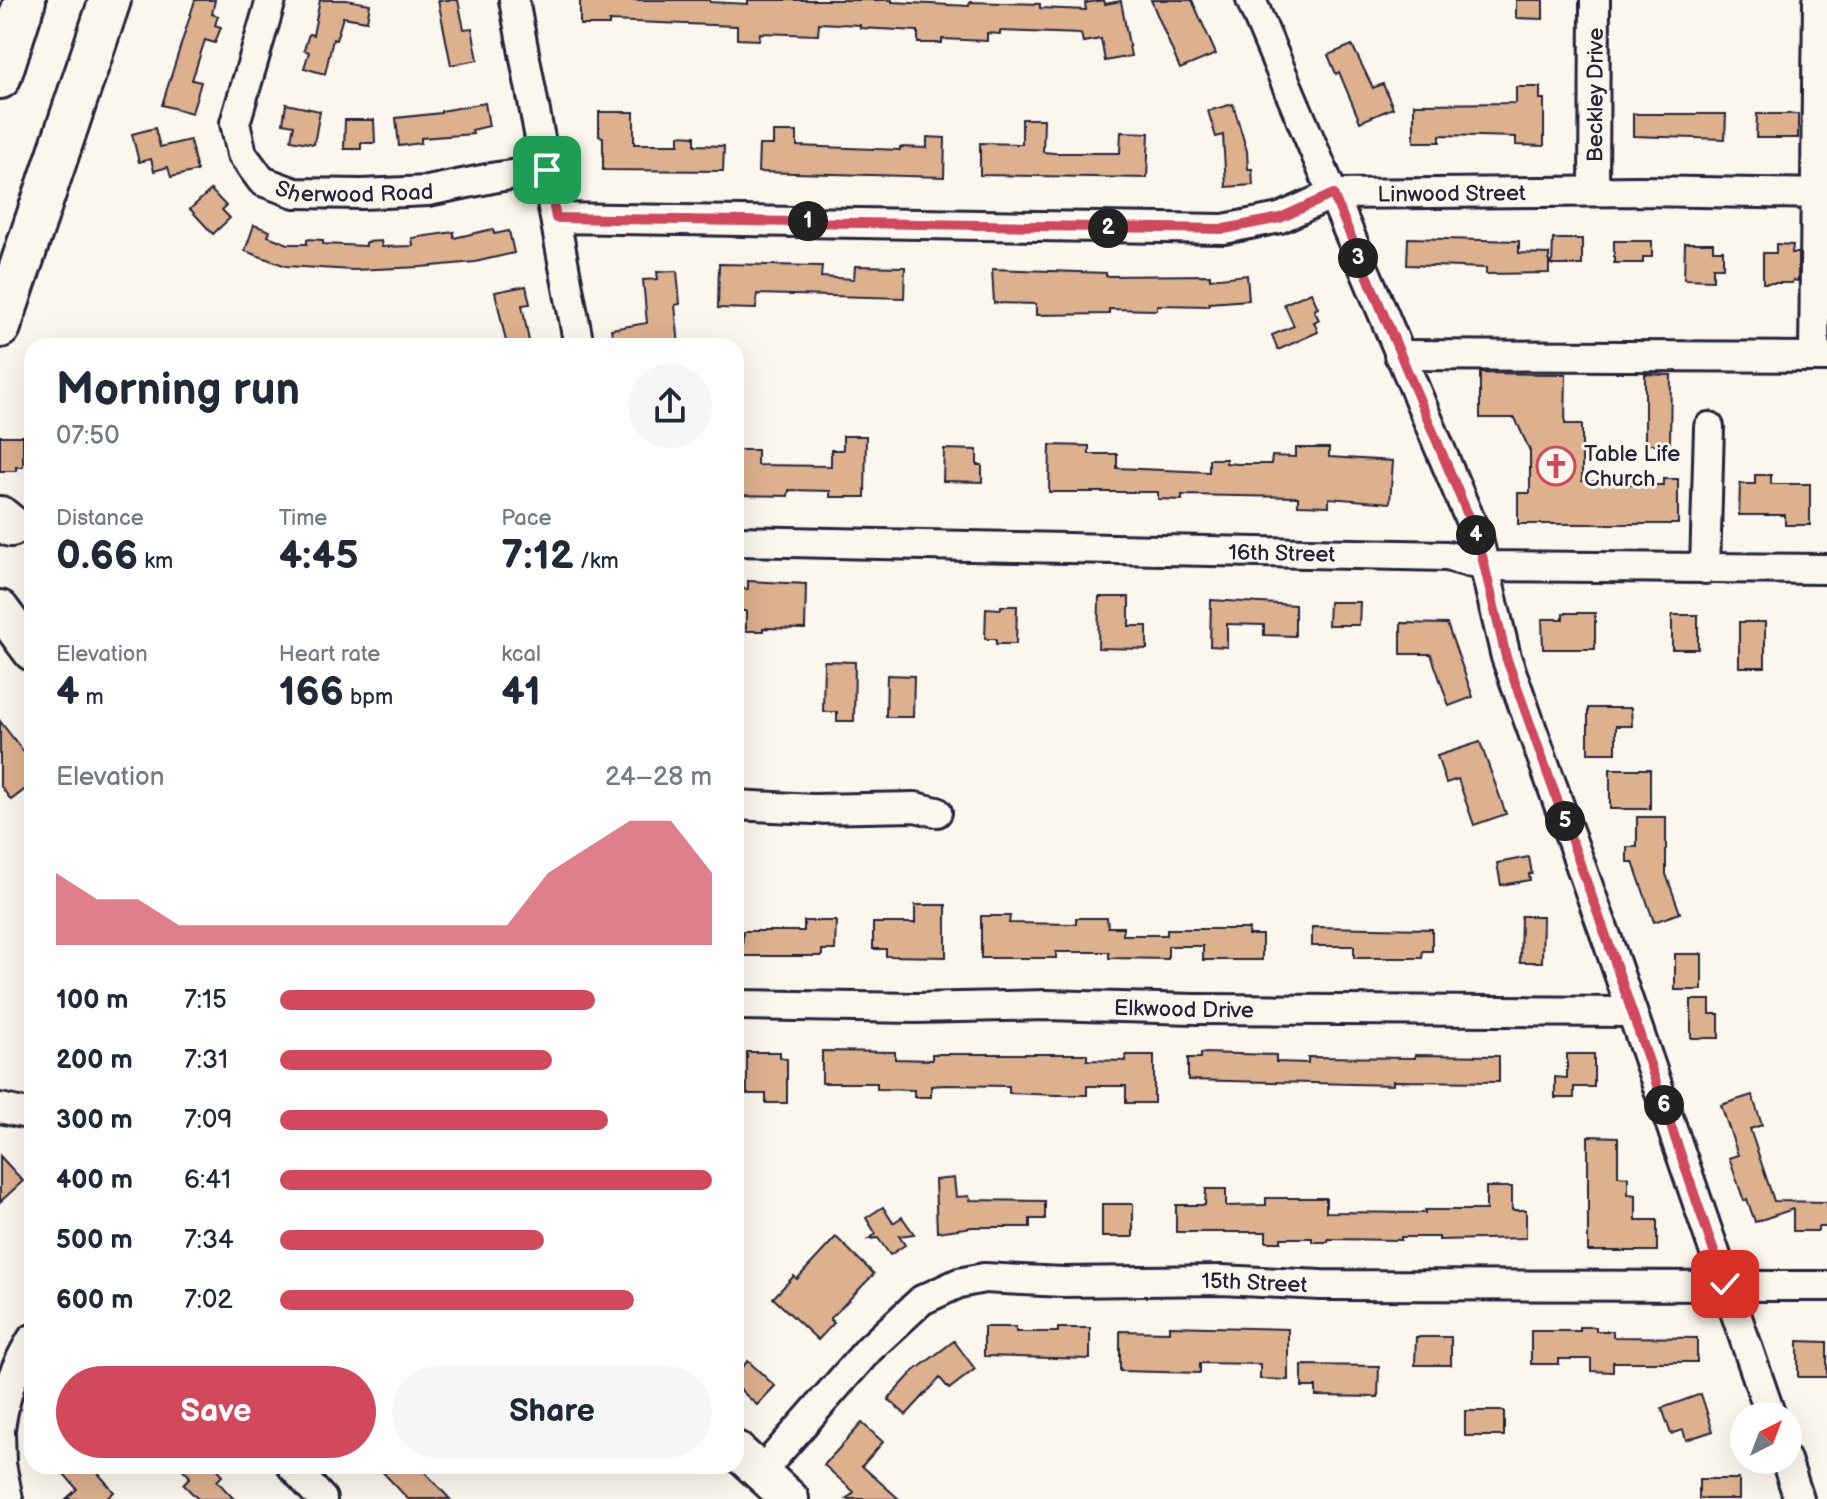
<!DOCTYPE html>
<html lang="en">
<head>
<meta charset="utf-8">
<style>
  body { margin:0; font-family:"Balsamiq Sans",sans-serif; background:#f6f6f7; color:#1f2937; height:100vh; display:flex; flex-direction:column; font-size:30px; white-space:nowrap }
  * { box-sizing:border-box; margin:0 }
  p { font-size:26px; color:#747a83 }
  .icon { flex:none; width:44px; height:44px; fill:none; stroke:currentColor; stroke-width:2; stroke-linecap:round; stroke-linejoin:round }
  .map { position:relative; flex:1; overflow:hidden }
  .panel { position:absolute; left:24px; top:338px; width:720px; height:1136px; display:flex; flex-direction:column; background:#fff; border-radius:24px; box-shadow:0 8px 32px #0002 }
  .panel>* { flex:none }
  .needle { width:52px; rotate:42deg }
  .controls { position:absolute; left:1730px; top:1402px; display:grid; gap:16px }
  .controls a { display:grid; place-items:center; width:72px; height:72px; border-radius:50%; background:#fff; box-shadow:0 8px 32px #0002; font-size:40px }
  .pin { position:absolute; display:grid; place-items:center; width:68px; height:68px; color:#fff; margin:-34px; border-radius:16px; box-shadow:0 4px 12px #0006 }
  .km { position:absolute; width:40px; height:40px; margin:-20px; border-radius:50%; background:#222; color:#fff; font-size:22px; line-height:40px; text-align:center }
  .round { display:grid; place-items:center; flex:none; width:84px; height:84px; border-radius:42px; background:#f6f6f7 }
  .headline { display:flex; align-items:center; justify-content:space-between; height:136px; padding:0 32px }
  h1 { font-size:44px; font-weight:700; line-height:60px }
  .figures { display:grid; grid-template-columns:repeat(3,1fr); gap:12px; height:136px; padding:8px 32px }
  .figures div { display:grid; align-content:center }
  .figures b { font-size:40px; font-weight:700 }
  .figures small { font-size:22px; font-weight:400 }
  .figures p { font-size:22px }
  .chart { height:224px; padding:16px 32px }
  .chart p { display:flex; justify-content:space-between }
  .chart svg { width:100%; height:144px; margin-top:8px; fill:#d1495b; opacity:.7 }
  .action { display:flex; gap:16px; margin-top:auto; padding:16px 32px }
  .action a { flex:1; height:92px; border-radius:48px; background:#d1495b; color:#fff; font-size:32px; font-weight:700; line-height:92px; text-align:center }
  .action a+a { background:#f6f6f7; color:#1f2937 }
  ul { padding:0 32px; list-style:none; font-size:26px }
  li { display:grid; grid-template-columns:128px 96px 1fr; align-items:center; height:60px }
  li i { height:20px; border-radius:10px; background:#d1495b }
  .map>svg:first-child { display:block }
  .building { fill:#ddb08e; stroke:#22223b; stroke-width:2 }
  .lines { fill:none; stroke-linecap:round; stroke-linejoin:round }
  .minor-casing { stroke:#22223b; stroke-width:34 }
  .major-casing { stroke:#22223b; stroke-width:42 }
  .highway-casing { stroke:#22223b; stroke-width:46 }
  .minor { stroke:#fbf7ec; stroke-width:28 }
  .major { stroke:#fbf7ec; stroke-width:36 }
  .highway { stroke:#fbf7ec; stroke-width:40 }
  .route-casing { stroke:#fff; stroke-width:16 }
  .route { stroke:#d1495b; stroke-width:10 }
  .labels { text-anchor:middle; stroke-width:6; stroke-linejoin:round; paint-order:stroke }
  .street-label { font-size:22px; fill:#22223b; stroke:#fbf7ec }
  .poi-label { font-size:22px; fill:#22223b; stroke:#fbf7ec; text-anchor:start }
</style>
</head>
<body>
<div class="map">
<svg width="1827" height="1499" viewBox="0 0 1827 1499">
  <rect width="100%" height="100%" fill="#fbf7ec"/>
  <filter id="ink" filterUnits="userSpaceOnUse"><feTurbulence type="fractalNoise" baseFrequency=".0125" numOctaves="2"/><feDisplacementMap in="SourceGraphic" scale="16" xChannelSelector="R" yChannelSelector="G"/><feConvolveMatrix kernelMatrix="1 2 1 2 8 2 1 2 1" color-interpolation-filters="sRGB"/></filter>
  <g filter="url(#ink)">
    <g class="building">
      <polygon points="195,0 215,0 212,14 218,16 215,25 221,27 215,43 205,40 192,80 201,82 192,113 162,105"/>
      <polygon points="320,0 346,0 370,4 367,21 343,17 336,40 333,39 325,74 304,68 309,52 304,50 309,34 313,35"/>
      <polygon points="438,0 458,0 464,29 472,28 478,60 451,65"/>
      <polygon points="580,0 710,0 710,2 748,4 748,0 892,0 892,2 969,6 970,2 1040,4 1040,8 1086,10 1085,3 1104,0 1105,4 1121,1 1131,56 1105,61 1101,39 1083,42 1081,34 1000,31 1000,34 987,33 987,41 942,39 942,43 918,43 918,31 860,28 860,25 819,23 818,35 760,33 759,40 737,39 737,26 609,21 609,25 580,25"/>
      <polygon points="1151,0 1192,0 1216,54 1180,69"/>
      <polygon points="1516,0 1543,0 1543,19 1516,18"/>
      <polygon points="1352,45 1373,88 1383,84 1393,108 1360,122 1339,72 1336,74 1328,55"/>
      <polygon points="1516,87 1540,87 1540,99 1544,99 1544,146 1516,145 1516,137 1440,135 1440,142 1414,142 1414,104 1516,103"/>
      <polygon points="485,103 489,126 472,130 473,134 421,138 421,143 399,146 396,118 441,113 441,111"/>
      <polygon points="286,104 320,111 314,144 291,140 294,125 283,123"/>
      <polygon points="1233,104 1247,151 1248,169 1252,169 1253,185 1226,187 1223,135 1216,137 1208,111"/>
      <polygon points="599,112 634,112 634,144 679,144 679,135 695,136 695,145 724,146 723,171 603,170 603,137 599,136"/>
      <polygon points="1633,114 1726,114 1725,139 1633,136"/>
      <polygon points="1757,114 1798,114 1798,138 1756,138"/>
      <polygon points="1022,119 1044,119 1043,152 1054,153 1120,153 1121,132 1149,133 1147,178 980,175 980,143 1022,144"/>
      <polygon points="345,120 374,120 375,143 361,143 361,149 344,149"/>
      <polygon points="155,128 160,147 190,140 197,171 171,177 168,167 154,171 151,159 139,162 132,134"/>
      <polygon points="773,132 797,132 797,146 900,150 900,147 927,148 927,137 945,138 944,177 758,172 759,145 773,145"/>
      <polygon points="211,190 226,206 222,210 230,218 213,234 190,209"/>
      <polygon points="254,225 270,231 268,236 288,244 307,244 307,239 323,240 323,244 366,246 366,242 381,241 382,247 413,246 412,238 454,232 454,238 493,229 494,234 509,231 514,253 475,262 421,267 353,270 286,266 245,251"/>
      <polygon points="1408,238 1519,241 1519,253 1549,254 1549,273 1486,274 1486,268 1407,265"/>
      <polygon points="1553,239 1582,239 1582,265 1552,265"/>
      <polygon points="1614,241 1652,241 1652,257 1643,257 1643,263 1614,263"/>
      <polygon points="1685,243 1713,243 1713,250 1723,250 1723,267 1713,267 1713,280 1684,279"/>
      <polygon points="1776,244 1793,245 1792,253 1798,253 1798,281 1793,280 1792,283 1763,283 1763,253 1776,253"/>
      <polygon points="719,264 822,266 821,277 854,279 855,266 905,267 904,298 757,294 756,309 718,308"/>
      <polygon points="992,269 1106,273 1106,276 1210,275 1210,279 1247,275 1249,300 1209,303 1209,306 1157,305 1157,310 1109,309 1109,314 1036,315 1036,304 994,303"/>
      <polygon points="677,271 680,304 675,305 679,346 614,346 611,329 647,323 643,280 658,279 657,272"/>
      <polygon points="526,286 530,304 522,305 530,346 507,346 495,292"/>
      <polygon points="1311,292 1318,308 1314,310 1319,320 1314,322 1318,332 1278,350 1272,335 1294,326 1284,304"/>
      <polygon points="1480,373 1566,374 1565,424 1582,424 1582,481 1630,482 1630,485 1663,485 1663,479 1678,479 1678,524 1518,524 1518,493 1530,493 1530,451 1515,418 1480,418"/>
      <polygon points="1645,374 1671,375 1670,444 1645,444"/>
      <polygon points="0,436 23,436 23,467 16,467 16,471 0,471"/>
      <polygon points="843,436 866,436 865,497 830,497 830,491 789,490 788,496 736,495 736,450 757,450 757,465 831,466 831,450 843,450"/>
      <polygon points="1050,445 1089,446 1089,454 1117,454 1117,468 1209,472 1209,459 1226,459 1226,463 1238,464 1271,464 1272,456 1296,457 1296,448 1329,448 1329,457 1393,461 1390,503 1329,498 1329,506 1298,505 1298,497 1182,495 1182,500 1158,499 1158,492 1049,492"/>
      <polygon points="944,449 977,450 977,465 982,465 982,482 943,481"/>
      <polygon points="1755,475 1771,475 1771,484 1810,484 1810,525 1785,525 1785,515 1739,515 1740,484 1755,484"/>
      <polygon points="748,581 806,584 805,629 763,628 763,631 746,631 746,611 736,611 736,588 748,589"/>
      <polygon points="1099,597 1129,597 1129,626 1147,626 1147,649 1098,648"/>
      <polygon points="1211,600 1295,605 1295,636 1264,635 1264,625 1227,624 1227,647 1210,646"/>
      <polygon points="1329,602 1360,602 1359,625 1328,625"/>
      <polygon points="1001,606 1017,606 1016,644 996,644 996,639 985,639 986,608 1001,609"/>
      <polygon points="1563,613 1595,613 1595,649 1543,649 1542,619 1563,619"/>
      <rect x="1672" y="615" width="26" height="34"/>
      <rect x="1739" y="622" width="26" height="45"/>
      <polygon points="1401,623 1447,624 1473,697 1449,706 1431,654 1401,654"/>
      <polygon points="824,661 855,662 854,721 837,721 837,712 823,712"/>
      <polygon points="887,675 914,676 913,717 886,717"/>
      <polygon points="1588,708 1631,708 1632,726 1616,726 1616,753 1588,753"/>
      <polygon points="0,721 23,751 32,743 32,784 11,800 0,785"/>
      <polygon points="1480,742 1506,814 1474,825 1458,779 1446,783 1437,756"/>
      <rect x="1610" y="769" width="40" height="40"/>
      <polygon points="1637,817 1666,817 1666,874 1680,913 1654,922 1633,862 1627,862 1627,847 1637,847"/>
      <polygon points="1529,857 1532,874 1529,874 1530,880 1501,885 1497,863"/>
      <polygon points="915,905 946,905 946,957 886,956 886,949 873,949 873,923 915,923"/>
      <polygon points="981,916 1010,916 1009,923 1076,924 1076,918 1107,918 1108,927 1123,927 1123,935 1167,935 1167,929 1249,929 1248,935 1262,935 1262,960 1203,960 1203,946 1168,946 1168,959 1109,958 1109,952 1056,952 1056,958 981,958"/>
      <polygon points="1521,916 1543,916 1542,962 1520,962"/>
      <polygon points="804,921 836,921 835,950 822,950 822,956 742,956 743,931 804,931"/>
      <polygon points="1312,927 1432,929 1432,951 1423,951 1422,958 1354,958 1354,946 1312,946"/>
      <rect x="1675" y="954" width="27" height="36"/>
      <polygon points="1691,1000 1710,1000 1710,1014 1719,1014 1719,1038 1691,1038"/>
      <polygon points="822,1051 895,1052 895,1059 932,1060 932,1054 1087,1054 1087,1060 1126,1061 1126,1055 1154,1055 1154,1103 1126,1103 1126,1086 1087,1086 1087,1095 1056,1095 1009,1093 1009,1086 945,1085 931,1086 931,1097 914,1097 914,1090 877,1089 877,1083 822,1083"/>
      <polygon points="747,1052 780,1052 780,1058 787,1059 787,1103 766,1103 766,1094 747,1094"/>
      <polygon points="1201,1053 1276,1055 1276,1062 1308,1063 1308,1057 1415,1058 1415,1055 1499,1056 1499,1082 1393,1081 1393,1085 1188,1080 1188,1058 1201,1058"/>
      <polygon points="1567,1054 1594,1054 1594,1087 1574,1087 1574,1098 1555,1098 1555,1077 1567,1078"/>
      <polygon points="1752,1095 1762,1125 1750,1129 1774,1201 1827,1202 1827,1227 1818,1227 1818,1231 1793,1231 1793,1209 1755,1222 1747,1199 1744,1201 1729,1158 1738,1155 1721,1105"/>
      <polygon points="1588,1136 1618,1137 1618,1176 1628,1177 1628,1194 1636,1195 1636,1220 1657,1220 1657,1251 1588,1251"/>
      <polygon points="0,1156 23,1181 0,1202"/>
      <polygon points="954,1178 956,1197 969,1196 970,1200 1045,1201 1045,1219 1030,1219 1030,1227 972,1227 937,1232 935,1180"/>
      <polygon points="1486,1187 1512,1187 1512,1210 1526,1210 1526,1238 1439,1240 1439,1237 1401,1237 1401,1240 1328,1239 1328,1242 1312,1242 1312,1238 1281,1238 1281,1242 1266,1242 1266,1232 1176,1232 1176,1205 1205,1205 1206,1189 1226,1189 1226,1206 1266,1205 1266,1198 1326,1198 1326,1212 1425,1213 1425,1210 1486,1210"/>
      <rect x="1102" y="1204" width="31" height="33"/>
      <polygon points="883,1207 893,1223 902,1217 914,1234 899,1236 905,1245 890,1255 878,1238 869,1239 876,1234 866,1218"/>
      <polygon points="836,1237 874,1274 830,1319 834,1323 818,1340 773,1298 794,1276 797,1279"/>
      <polygon points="1169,1326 1288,1329 1288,1380 1260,1379 1260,1364 1200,1363 1200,1373 1120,1371 1120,1331 1169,1332"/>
      <polygon points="984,1327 1016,1327 1016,1332 1058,1332 1058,1328 1090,1328 1090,1359 984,1356"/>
      <polygon points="1580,1327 1596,1327 1596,1331 1613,1331 1613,1337 1697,1338 1697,1362 1613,1362 1613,1372 1591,1371 1591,1359 1559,1359 1559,1364 1531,1364 1531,1331 1580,1331"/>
      <polygon points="1416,1337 1451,1337 1451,1365 1415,1365"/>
      <polygon points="954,1341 975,1369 949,1389 940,1378 906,1415 888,1399 913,1372"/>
      <polygon points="1798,1341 1827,1342 1827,1377 1798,1377"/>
      <polygon points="748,1361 775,1386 757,1405 736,1386 736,1373"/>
      <polygon points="1302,1365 1379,1366 1378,1397 1316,1396 1316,1387 1302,1387"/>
      <polygon points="1701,1394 1713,1431 1686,1440 1683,1430 1671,1434 1662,1408"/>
      <rect x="1465" y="1411" width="39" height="25"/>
      <polygon points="862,1423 883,1442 862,1466 899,1499 847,1499 854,1492 824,1465"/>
      <polygon points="74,1466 92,1466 114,1492 106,1499 66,1499 77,1489 64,1474"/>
      <polygon points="180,1466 215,1466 223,1475 217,1481 234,1499 198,1499 183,1484 190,1477"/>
      <polygon points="377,1466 419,1466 450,1499 408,1499"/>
      <rect x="1699" y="1479" width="40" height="20"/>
    </g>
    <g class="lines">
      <defs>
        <g id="minor">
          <path id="s1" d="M271,0l-36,123 7,31 20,27 33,12 67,1 66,-3 69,-14 50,-7"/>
          <polyline points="514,0 579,346"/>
          <polyline points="1251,0 1478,539 1506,657 1608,942 1771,1416"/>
          <path id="s2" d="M1594,191l1,-191"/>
          <path id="s3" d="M556,218l668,11 56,-11 53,-24 306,-3 188,3"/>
          <polyline points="1399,355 1827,357"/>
          <polyline points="1814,356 1818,0"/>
          <path id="s4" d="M736,541l711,15 37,10 343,3"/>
          <polyline points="1705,569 1709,427"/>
          <polyline points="736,805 813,809 915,807 937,812"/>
          <path id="s5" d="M736,1005l180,3 129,-3 151,4 436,3"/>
          <polyline points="0,1108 32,1115"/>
          <path d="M0,1429c5,-36 13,-58 32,-90"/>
          <polyline points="0,1433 1,1464 8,1499"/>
          <polyline points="1786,1460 1799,1499"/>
          <polyline points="292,1466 322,1499"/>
          <path id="s6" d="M760,1473l109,-124 53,-49 37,-17 25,-5 80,4 157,-2 100,5 506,1"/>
        </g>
        <g id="major">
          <polyline points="0,609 32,652"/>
          <polyline points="736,1450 790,1499"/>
        </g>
        <g id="highway">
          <polyline points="0,78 25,0"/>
          <polyline points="0,327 110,0"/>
          <polyline points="0,517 11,526"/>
        </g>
      </defs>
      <use href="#minor" class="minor-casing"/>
      <use href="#major" class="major-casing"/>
      <use href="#highway" class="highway-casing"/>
      <use href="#minor" class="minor"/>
      <use href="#major" class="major"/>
      <use href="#highway" class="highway"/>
    </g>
  </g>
  <g class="lines" filter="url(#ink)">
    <defs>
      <polyline id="route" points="547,170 556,218 1224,229 1280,218 1333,194 1478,539 1506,657 1608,942 1725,1284"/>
    </defs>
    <use href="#route" class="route-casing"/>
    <use href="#route" class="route"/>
  </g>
  <defs>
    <symbol id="church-ring" viewBox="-11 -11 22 22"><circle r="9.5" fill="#fbf7ec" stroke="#d1495b" stroke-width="1.5"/><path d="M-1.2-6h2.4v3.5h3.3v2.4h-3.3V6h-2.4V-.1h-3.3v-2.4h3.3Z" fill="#d1495b"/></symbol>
  </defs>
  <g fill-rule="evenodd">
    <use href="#church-ring" x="1534" y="444" width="44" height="44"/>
  </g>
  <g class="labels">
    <g class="street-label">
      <text dy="8" stroke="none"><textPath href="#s2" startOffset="96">Beckley Drive</textPath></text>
      <text dy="8" stroke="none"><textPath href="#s1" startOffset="288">Sherwood Road</textPath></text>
      <text dy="8" stroke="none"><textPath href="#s3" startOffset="902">Linwood Street</textPath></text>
      <text dy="8" stroke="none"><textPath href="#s4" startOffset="546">16th Street</textPath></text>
      <text dy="8" stroke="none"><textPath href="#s5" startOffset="448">Elkwood Drive</textPath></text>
      <text dy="8" stroke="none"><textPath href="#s6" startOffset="574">15th Street</textPath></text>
    </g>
    <g class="poi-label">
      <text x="1584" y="461">Table Life<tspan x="1584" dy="25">Church</tspan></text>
    </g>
  </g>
</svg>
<div class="controls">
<a><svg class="needle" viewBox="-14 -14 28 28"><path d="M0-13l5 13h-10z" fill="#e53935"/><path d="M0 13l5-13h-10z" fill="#747a83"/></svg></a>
</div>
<div class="pin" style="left:547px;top:170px;background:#1e9e55"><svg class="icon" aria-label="arrive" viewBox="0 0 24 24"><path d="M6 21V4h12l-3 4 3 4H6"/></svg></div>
<div class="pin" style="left:1725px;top:1284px;background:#d93025"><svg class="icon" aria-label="check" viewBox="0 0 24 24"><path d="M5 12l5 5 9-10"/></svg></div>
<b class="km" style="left:808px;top:221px">1</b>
<b class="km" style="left:1108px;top:228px">2</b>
<b class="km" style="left:1358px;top:258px">3</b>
<b class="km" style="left:1476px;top:535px">4</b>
<b class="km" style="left:1565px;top:821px">5</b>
<b class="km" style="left:1664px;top:1105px">6</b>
<section class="panel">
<div class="headline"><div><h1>Morning run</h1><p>07:50</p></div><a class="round"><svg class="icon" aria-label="share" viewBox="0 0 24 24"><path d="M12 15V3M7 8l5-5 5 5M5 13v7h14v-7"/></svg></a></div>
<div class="figures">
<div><p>Distance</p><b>0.66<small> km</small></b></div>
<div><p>Time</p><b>4:45</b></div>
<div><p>Pace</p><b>7:12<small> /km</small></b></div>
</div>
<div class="figures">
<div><p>Elevation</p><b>4<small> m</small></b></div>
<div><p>Heart rate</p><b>166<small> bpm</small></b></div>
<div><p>kcal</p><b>41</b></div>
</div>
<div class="chart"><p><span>Elevation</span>24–28 m</p>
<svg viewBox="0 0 160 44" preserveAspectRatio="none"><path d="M0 44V22L10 30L20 30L30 38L40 38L50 38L60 38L70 38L80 38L90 38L100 38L110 38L120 22L130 14L140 6L150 6L160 22V44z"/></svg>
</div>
<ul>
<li><b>100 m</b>7:15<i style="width:73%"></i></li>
<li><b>200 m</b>7:31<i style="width:63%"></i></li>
<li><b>300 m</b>7:09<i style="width:76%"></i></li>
<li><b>400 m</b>6:41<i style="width:100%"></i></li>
<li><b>500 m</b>7:34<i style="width:61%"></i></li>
<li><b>600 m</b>7:02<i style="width:82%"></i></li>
</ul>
<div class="action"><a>Save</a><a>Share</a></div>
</section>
</div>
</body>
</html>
